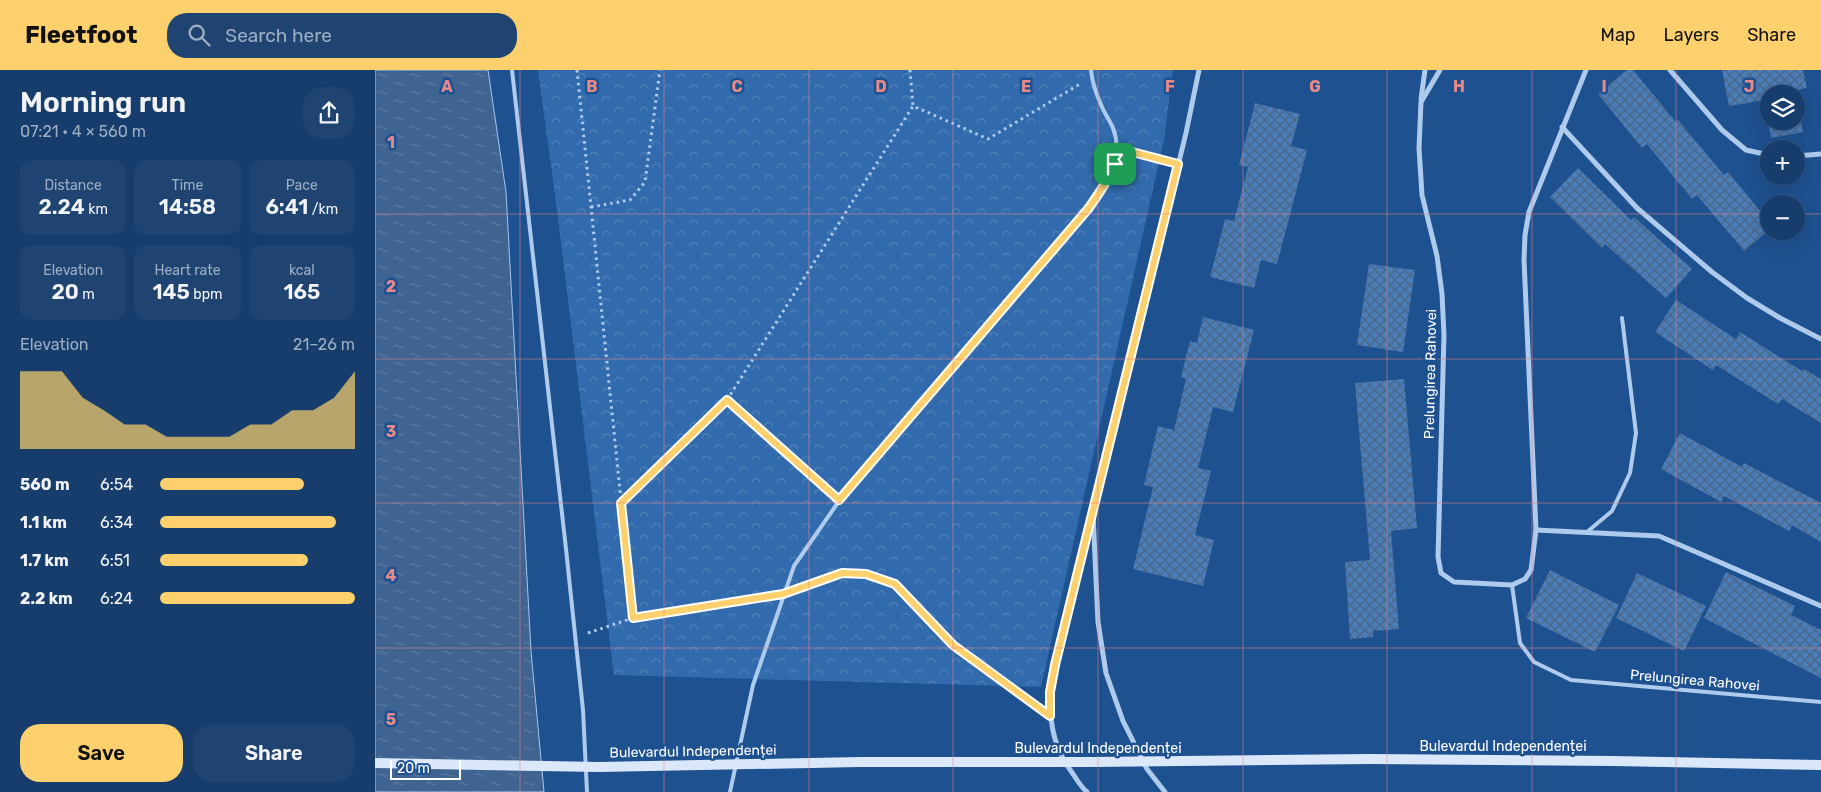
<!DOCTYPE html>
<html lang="en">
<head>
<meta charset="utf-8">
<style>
  body { margin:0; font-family:Rubik,sans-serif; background:#1f4472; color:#f1f3f6; height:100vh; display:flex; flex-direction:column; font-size:19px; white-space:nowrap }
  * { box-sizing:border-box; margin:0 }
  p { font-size:16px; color:#9eaec2 }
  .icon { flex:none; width:28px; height:28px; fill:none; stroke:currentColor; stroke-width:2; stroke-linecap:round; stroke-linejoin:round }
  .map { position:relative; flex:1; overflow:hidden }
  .panel { display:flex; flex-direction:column; background:#163d6c; width:375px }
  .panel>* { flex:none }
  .controls { position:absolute; left:1385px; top:15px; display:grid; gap:10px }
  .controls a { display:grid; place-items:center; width:45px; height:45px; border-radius:50%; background:#163d6c; box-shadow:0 5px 20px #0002,0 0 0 1px #35567f; font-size:25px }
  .scale { position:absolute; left:15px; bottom:12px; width:71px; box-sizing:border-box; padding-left:5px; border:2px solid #fff; border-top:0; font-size:14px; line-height:18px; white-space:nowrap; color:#fff; -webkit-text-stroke:4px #1e5190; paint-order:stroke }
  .pin { position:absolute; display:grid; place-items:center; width:42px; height:42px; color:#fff; margin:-21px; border-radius:10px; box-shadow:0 2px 8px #0006 }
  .round { display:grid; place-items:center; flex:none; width:52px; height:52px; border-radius:20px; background:#1f4472 }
  .overview { display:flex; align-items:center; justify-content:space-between; height:85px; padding:0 20px }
  h1 { font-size:28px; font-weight:600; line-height:38px }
  .figures { display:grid; grid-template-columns:repeat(3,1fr); gap:8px; height:85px; padding:5px 20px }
  .figures div { display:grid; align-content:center; border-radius:12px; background:#1f4472; text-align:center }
  .figures b { font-size:21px; font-weight:600 }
  .figures small { font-size:14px; font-weight:400 }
  .figures p { font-size:14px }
  .chart { height:140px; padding:10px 20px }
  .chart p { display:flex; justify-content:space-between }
  .chart svg { width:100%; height:90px; margin-top:5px; fill:#fcd16d; opacity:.7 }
  .cta { display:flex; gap:10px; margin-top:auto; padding:10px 20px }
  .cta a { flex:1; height:58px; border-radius:20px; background:#fcd16d; color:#111; font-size:20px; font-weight:600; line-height:58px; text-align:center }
  .cta a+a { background:#1f4472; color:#f1f3f6 }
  ul { padding:0 20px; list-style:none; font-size:16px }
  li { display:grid; grid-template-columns:80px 60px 1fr; align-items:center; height:38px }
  li i { height:12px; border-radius:6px; background:#fcd16d }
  header { display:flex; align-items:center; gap:30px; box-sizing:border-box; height:70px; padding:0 25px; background:#fcd16d; color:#111 }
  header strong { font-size:24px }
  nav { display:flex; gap:28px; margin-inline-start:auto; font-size:18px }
  .search { width:350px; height:45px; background:#1f4472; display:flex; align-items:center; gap:12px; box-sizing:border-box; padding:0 18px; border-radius:20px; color:#9eaec2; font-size:19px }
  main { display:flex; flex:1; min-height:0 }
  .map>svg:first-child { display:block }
  .park { fill:url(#park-crowns) }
  .water { fill:url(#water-ripples); stroke:#a1c6ef }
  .building { fill:url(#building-cross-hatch) }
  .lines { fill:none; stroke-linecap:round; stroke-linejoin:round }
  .path { stroke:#aecbed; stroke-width:3; stroke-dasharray:2.5 4; stroke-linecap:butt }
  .service { stroke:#aecbed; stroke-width:4 }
  .minor { stroke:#aecbed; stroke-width:5 }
  .secondary { stroke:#dae8fa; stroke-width:10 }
  .secondary-bridge { stroke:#dae8fa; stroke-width:10 }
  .route-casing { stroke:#fff; stroke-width:10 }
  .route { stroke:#fcd16d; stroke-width:6 }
  .grid { fill:none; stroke:#e88989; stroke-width:1; stroke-opacity:0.55 }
  .labels { text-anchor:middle; stroke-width:5; stroke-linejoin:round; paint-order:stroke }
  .street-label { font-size:14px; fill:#fff; stroke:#1e5190 }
  .grid-label { font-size:16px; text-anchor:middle; font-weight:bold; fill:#e88989; stroke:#1e5190; stroke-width:5; stroke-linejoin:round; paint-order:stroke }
</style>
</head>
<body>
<header>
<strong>Fleetfoot</strong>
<div class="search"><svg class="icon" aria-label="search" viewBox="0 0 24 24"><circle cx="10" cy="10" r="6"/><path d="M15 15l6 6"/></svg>Search here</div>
<nav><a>Map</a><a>Layers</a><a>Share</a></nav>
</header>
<main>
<section class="panel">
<div class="overview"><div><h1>Morning run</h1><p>07:21 · 4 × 560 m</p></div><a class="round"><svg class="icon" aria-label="share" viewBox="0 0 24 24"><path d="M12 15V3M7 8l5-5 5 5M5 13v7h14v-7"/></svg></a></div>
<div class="figures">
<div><p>Distance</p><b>2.24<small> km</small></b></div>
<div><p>Time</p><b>14:58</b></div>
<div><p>Pace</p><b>6:41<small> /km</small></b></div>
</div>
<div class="figures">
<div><p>Elevation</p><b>20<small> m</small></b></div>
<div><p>Heart rate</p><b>145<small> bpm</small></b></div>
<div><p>kcal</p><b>165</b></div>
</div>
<div class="chart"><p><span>Elevation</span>21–26 m</p>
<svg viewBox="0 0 160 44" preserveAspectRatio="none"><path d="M0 44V6L10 6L20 6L30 19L40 25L50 32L60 32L70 38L80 38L90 38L100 38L110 32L120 32L130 25L140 25L150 19L160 6V44z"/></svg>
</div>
<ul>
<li><b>560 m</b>6:54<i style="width:74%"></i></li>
<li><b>1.1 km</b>6:34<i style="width:90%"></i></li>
<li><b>1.7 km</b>6:51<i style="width:76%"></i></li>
<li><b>2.2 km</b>6:24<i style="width:100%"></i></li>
</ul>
<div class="cta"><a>Save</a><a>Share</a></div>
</section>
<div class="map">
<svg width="1446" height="722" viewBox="0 0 1446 722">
  <defs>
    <pattern id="park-crowns" width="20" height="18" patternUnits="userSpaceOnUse" patternTransform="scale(1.25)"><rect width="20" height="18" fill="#326bad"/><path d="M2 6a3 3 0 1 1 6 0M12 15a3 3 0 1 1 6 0" fill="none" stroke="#5181b9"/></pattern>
    <pattern id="water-ripples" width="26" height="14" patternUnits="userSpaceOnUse" patternTransform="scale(1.25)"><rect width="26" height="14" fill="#406491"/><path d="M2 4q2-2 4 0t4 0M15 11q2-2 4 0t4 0" fill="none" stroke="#5d7ba2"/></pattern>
    <pattern id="building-cross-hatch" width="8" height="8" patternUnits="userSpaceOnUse" patternTransform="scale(1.25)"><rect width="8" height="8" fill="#4b7db8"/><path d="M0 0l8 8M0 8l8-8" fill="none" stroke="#4b6787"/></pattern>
  </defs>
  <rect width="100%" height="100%" fill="#1e5190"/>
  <polygon class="park" points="163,0 798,0 789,70 666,617 239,605 182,140"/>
  <polygon class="water" points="0,0 113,0 131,122 156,581 169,722 0,722"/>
  <g class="building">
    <polygon points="1252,0 1258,0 1301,52 1303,50 1349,105 1353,102 1394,152 1394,160 1369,181 1322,125 1317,129 1272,74 1267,78 1223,24"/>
    <polygon points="1347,0 1428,0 1432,18 1420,20 1421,24 1394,24 1394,51 1421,51 1421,26 1428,62 1396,68 1389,30 1354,36"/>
    <polygon points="880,33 925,44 916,76 932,80 902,194 886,190 879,218 835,207 850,149 859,151 873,97 864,95"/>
    <polygon points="1203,98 1256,150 1259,147 1317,199 1291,228 1230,174 1227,178 1175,127"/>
    <polygon points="994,194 1040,200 1028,282 982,275"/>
    <polygon points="1301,230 1361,269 1365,262 1427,301 1429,299 1446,309 1446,353 1407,329 1403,334 1341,295 1338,300 1280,262"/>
    <polygon points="828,247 879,260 858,342 838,337 823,398 836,401 820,465 839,470 828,516 758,499 778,417 769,415 783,356 799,360 811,309 806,307 815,271 822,273"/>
    <polygon points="1029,309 1042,458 1016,461 1024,559 998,561 998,567 975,569 970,492 995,490 980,313"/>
    <polygon points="1305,363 1367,397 1369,393 1446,433 1446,472 1417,455 1414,461 1349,426 1346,432 1286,399"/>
    <polygon points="1175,500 1244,535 1220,582 1151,548"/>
    <polygon points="1351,502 1420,536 1416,545 1446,560 1446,608 1329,548"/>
    <polygon points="1262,503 1331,536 1309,581 1241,548"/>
  </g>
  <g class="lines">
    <g class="path">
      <polyline points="202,0 258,548 395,526"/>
      <polyline points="535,0 538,36"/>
      <polyline points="216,137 255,130 270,112 285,0"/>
      <polyline points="352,330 538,36 613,69 705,14"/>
      <polyline points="246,433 352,330 454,422"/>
      <polyline points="213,563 258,548"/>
    </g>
    <g class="service">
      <polyline points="137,0 191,479 208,640 212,722"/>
      <polyline points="742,78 803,94"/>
      <polyline points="1212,462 1237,441 1255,403 1261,363 1247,248"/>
      <polyline points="1137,515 1145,573 1159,592 1196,610 1446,632"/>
      <polyline points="408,524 467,503 491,504 520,514 578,575 675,646"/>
      <path d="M355,722l23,-107 41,-119 45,-65 249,-292c17,-24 37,-50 25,-81 -3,-7 -8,-14 -11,-21 -5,-11 -10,-25 -11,-37"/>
    </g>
    <g class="minor">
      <polyline points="1065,0 1046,32 1044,78 1047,125 1062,186 1067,224 1069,265 1063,487 1066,503 1079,512 1137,515 1150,509 1156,500 1161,460 1149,190 1150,165 1154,142 1211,0"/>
      <polyline points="1295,0 1347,60 1371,80 1394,85"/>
      <polyline points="1046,29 1050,0"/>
      <polyline points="1187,57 1262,138 1337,202 1372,228 1405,248 1446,269"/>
      <polyline points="1421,86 1446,84"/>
      <polyline points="1161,460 1284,466 1446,536"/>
      <path d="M712,722c-7,-6 -11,-14 -16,-21 -36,-48 -16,-105 -3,-157 8,-31 15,-62 23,-93"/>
      <polyline points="790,722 772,699 748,651 731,603 723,552 718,444 811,63 824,0"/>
    </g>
    <polyline class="secondary" points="995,689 1238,691 1446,695"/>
    <polyline class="secondary-bridge" points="0,693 224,697 485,692 717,692 995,689"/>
  </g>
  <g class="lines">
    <defs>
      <path id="route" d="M742,78l61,16 -123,501 -5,27v24l-97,-71 -58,-61 -29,-10 -24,-1 -59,21 -150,24 -12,-115 106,-103 112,100 249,-291c15,-21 25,-35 29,-61z"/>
    </defs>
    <use href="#route" class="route-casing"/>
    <use href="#route" class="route"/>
  </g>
  <path class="grid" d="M145,0v722M289,0v722M434,0v722M578,0v722M723,0v722M868,0v722M1012,0v722M1157,0v722M1301,0v722M0,144h1394M1421,144h25M0,289h1446M0,433h1446M0,578h1446"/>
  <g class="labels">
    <g class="street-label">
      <text transform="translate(1055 304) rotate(-89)" y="5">Prelungirea Rahovei</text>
      <text transform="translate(1320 610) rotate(5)" y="5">Prelungirea Rahovei</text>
      <text x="1128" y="681">Bulevardul Independenței</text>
      <text x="723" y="683">Bulevardul Independenței</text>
      <text transform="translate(318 681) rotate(-1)" y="5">Bulevardul Independenței</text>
    </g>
  </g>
  <g class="grid-label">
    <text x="72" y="22">A</text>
    <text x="217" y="22">B</text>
    <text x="362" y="22">C</text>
    <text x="506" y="22">D</text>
    <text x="651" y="22">E</text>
    <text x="795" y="22">F</text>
    <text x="940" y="22">G</text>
    <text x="1084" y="22">H</text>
    <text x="1229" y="22">I</text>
    <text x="1374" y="22">J</text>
    <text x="16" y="78">1</text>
    <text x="16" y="222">2</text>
    <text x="16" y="367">3</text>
    <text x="16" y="511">4</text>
    <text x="16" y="655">5</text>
  </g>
</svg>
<div class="controls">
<a><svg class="icon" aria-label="layers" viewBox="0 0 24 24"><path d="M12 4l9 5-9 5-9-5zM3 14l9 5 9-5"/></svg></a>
<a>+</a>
<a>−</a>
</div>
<div class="scale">20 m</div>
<div class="pin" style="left:740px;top:94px;background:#1e9e55"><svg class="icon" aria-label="arrive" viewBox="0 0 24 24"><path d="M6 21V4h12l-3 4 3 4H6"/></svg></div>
</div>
</main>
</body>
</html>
